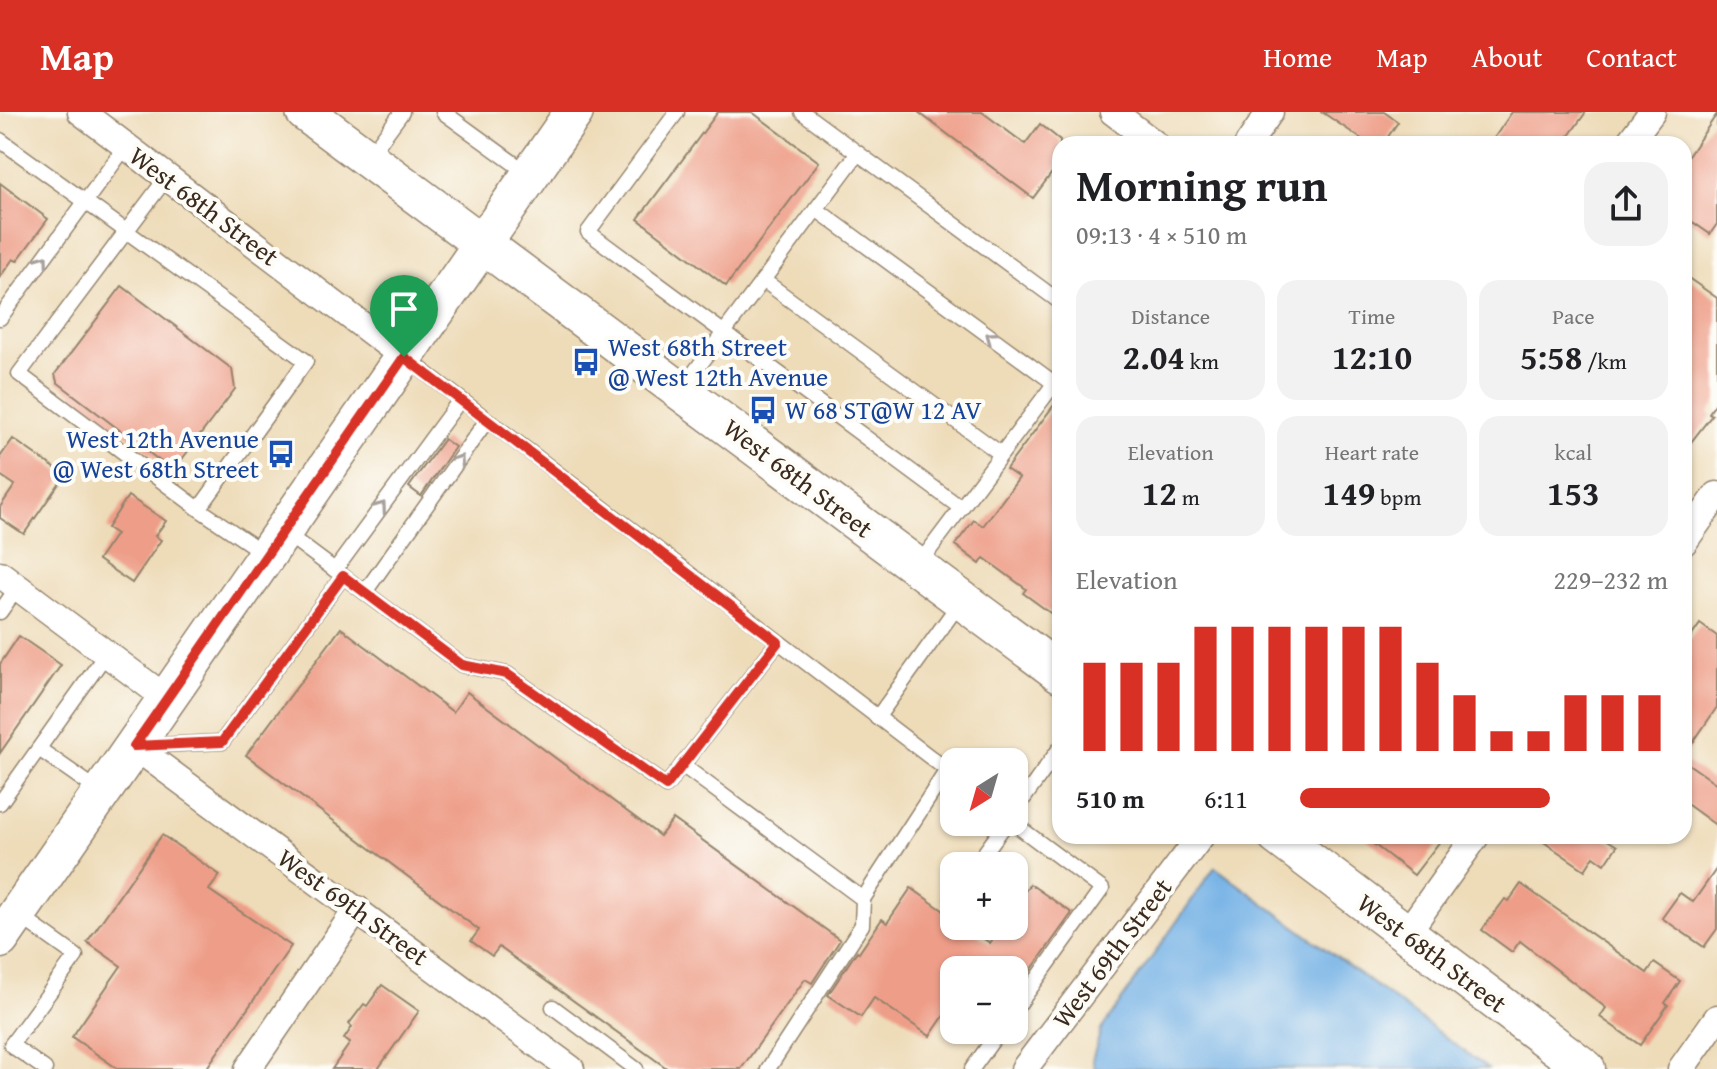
<!DOCTYPE html>
<html lang="en">
<head>
<meta charset="utf-8">
<style>
  body { margin:0; font-family:"Gentium Book Plus",serif; background:#f2f2f2; color:#202124; height:100vh; display:flex; flex-direction:column; font-size:30px; white-space:nowrap }
  * { box-sizing:border-box; margin:0 }
  p { font-size:26px; color:#757577 }
  .icon { flex:none; width:44px; height:44px; fill:none; stroke:currentColor; stroke-width:2; stroke-linecap:round; stroke-linejoin:round }
  .map { position:relative; flex:1; overflow:hidden }
  .panel { position:absolute; left:1052px; top:24px; width:640px; height:708px; display:flex; flex-direction:column; background:#fff; border-radius:24px; box-shadow:0 2px 6px #0004 }
  .panel>* { flex:none }
  .needle { width:52px; rotate:217deg }
  .buttons { position:absolute; left:940px; top:636px; display:grid; gap:16px }
  .buttons a { display:grid; place-items:center; width:88px; height:88px; border-radius:16px; background:#fff; box-shadow:0 2px 6px #0004; font-size:40px }
  .pin { position:absolute; display:grid; place-items:center; width:68px; height:68px; color:#fff; margin:-82px -34px; border-radius:50% 50% 50% 0; rotate:-45deg; box-shadow:0 0 8px #0007 }
  .pin .icon { rotate:45deg }
  .round { display:grid; place-items:center; flex:none; width:84px; height:84px; border-radius:24px; background:#f2f2f2 }
  .headline { display:flex; align-items:center; justify-content:space-between; height:136px; padding:0 24px }
  h1 { font-size:44px; font-weight:700; line-height:60px }
  .metrics { display:grid; grid-template-columns:repeat(3,1fr); gap:12px; height:136px; padding:8px 24px }
  .metrics div { display:grid; align-content:center; border-radius:20px; background:#f2f2f2; text-align:center }
  .metrics b { font-size:34px; font-weight:700 }
  .metrics small { font-size:22px; font-weight:400 }
  .metrics p { font-size:22px }
  .chart { height:224px; padding:16px 24px }
  .chart p { display:flex; justify-content:space-between }
  .chart svg { width:100%; height:144px; margin-top:8px; stroke:#d93025; stroke-width:6 }
  ul { padding:0 24px; list-style:none; font-size:26px }
  li { display:grid; grid-template-columns:128px 96px 1fr; align-items:center; height:60px }
  li i { height:20px; border-radius:10px; background:#d93025 }
  header { display:flex; align-items:center; gap:48px; box-sizing:border-box; height:112px; padding:0 40px; background:#d93025; color:#fff }
  header strong { font-size:38px }
  nav { display:flex; gap:44px; margin-inline-start:auto; font-size:28px }
  .map>svg:first-child { display:block }
  .water { fill:#72b0e5; stroke:#566d82; stroke-width:2 }
  .building { fill:#ee9e88 }
  .lines { fill:none; stroke-linecap:round; stroke-linejoin:round }
  .service-casing { stroke:#94836c; stroke-width:17 }
  .minor-casing { stroke:#94836c; stroke-width:29 }
  .secondary-casing { stroke:#94836c; stroke-width:41 }
  .service { stroke:#fff; stroke-width:14 }
  .minor { stroke:#fff; stroke-width:26 }
  .secondary { stroke:#fff; stroke-width:38 }
  .oneway { stroke:#a79f9a }
  .route-casing { stroke:#fff; stroke-width:16 }
  .route { stroke:#d93025; stroke-width:10 }
  .labels { text-anchor:middle; stroke-width:8; stroke-linejoin:round; paint-order:stroke }
  .street-label { font-size:26px; fill:#3b2a1e; stroke:#fdfcf7 }
  .transit-label { font-size:26px; fill:#164399; stroke:#fdfcf7; text-anchor:start }
</style>
</head>
<body>
<header>
<strong>Map</strong>
<nav><a>Home</a><a>Map</a><a>About</a><a>Contact</a></nav>
</header>
<div class="map">
<svg width="1717" height="957" viewBox="0 0 1717 957">
  <rect width="100%" height="100%" fill="#fdfcf7"/>
  <filter id="ink" filterUnits="userSpaceOnUse"><feTurbulence type="fractalNoise" baseFrequency=".0125" numOctaves="2"/><feDisplacementMap in="SourceGraphic" scale="16" xChannelSelector="R" yChannelSelector="G"/><feConvolveMatrix kernelMatrix="1 2 1 2 8 2 1 2 1" color-interpolation-filters="sRGB"/></filter>
  <filter id="wash" filterUnits="userSpaceOnUse"><feTurbulence type="fractalNoise" baseFrequency=".006" numOctaves="4" result="noise"/><feDisplacementMap in="SourceGraphic" scale="32" xChannelSelector="R" yChannelSelector="G"/><feGaussianBlur stdDeviation="1.8" result="paint"/><feColorMatrix in="noise" values="0 0 0 0 0 0 0 0 0 0 0 0 0 0 0 0 0 1.4 0 .05"/><feComposite in="paint" operator="in"/></filter>
  <g filter="url(#wash)">
    <rect width="100%" height="100%" fill="#eedcb9"/>
    <polygon class="water" points="1215,755 1488,957 1095,957 1092,948 1101,918"/>
    <g id="blocks">
      <g class="building">
        <polygon points="718,0 752,0 819,50 726,174 638,107"/>
        <polygon points="918,0 982,0 1025,32 1040,12 1060,28 1060,50 1033,86"/>
        <polygon points="1322,0 1384,0 1398,10 1383,32 1369,32"/>
        <polygon points="1512,0 1586,0 1563,32 1490,32"/>
        <polygon points="1717,2 1717,112 1710,122 1684,104 1684,50"/>
        <polygon points="0,71 48,107 17,149 13,147 0,165"/>
        <polygon points="1684,163 1717,186 1717,289 1709,301 1712,303 1684,339"/>
        <polygon points="122,174 232,257 235,277 173,359 57,270 55,262"/>
        <polygon points="1060,285 1060,508 1023,481 1026,477 984,446 980,452 955,433 974,408 983,414 1019,366 1006,357"/>
        <polygon points="13,327 65,363 24,422 0,406 0,395 15,373 0,363 0,345"/>
        <polygon points="444,327 455,335 421,384 409,375"/>
        <polygon points="128,384 166,409 155,424 161,428 132,471 98,448 116,422 107,416"/>
        <polygon points="1700,512 1717,524 1717,595 1684,644 1684,535"/>
        <polygon points="341,516 453,600 467,580 660,724 673,707 840,828 812,871 805,867 741,957 668,957 499,835 492,844 471,829 479,818 246,643"/>
        <polygon points="19,524 61,553 0,641 0,552"/>
        <polygon points="1684,649 1717,672 1717,714 1684,690"/>
        <polygon points="162,723 220,763 209,778 291,834 206,957 118,957 72,925 121,854 87,830"/>
        <polygon points="1363,724 1444,724 1414,763"/>
        <polygon points="1535,724 1608,724 1606,727 1617,734 1605,752 1594,744 1585,758"/>
        <polygon points="1717,756 1717,817 1704,835 1662,806 1680,781 1693,790"/>
        <polygon points="1030,772 1072,801 1014,882 1014,858 954,858 954,889 930,924 874,886 861,905 828,883 857,839 859,841 882,807 887,811 911,776 954,806 954,814 965,814 990,831 1002,814 1014,814 1014,795"/>
        <polygon points="1521,772 1647,861 1654,851 1680,869 1665,891 1668,893 1640,933 1600,905 1606,896 1520,829 1512,840 1482,818 1505,787 1509,789"/>
        <polygon points="382,873 419,899 378,957 332,957 350,931 344,927 352,915 349,912 364,892 367,894"/>
      </g>
    </g>
  </g>
  <g filter="url(#ink)">
    <use href="#blocks" fill-opacity="0" stroke="#94836c" stroke-width="2"/>
    <g class="lines">
      <defs>
        <g id="service">
          <polyline points="443,0 530,63"/>
          <polyline points="677,0 588,120 961,396"/>
          <polyline points="802,0 1060,190"/>
          <polyline points="0,28 306,249 199,397 265,442"/>
          <polyline points="368,46 402,0"/>
          <polyline points="167,65 19,262 199,397"/>
          <polyline points="816,97 1054,271"/>
          <polyline points="763,168 1001,342"/>
          <polyline points="0,206 126,34"/>
          <polyline points="405,245 947,658 863,787 682,653"/>
          <polyline points="681,278 858,41"/>
          <polyline points="284,420 462,553 507,562 666,674 778,530"/>
          <polyline points="919,452 1060,264"/>
          <polyline points="335,458 460,288"/>
          <polyline points="365,480 487,308"/>
          <polyline points="0,500 17,476"/>
          <polyline points="877,606 961,489"/>
          <polyline points="140,634 222,630 343,464"/>
          <polyline points="39,637 102,681"/>
          <polyline points="0,691 106,542"/>
          <polyline points="1014,700 1060,636"/>
          <polyline points="1012,710 1102,777 1014,899"/>
          <polyline points="975,754 1007,710"/>
          <polyline points="952,787 954,784"/>
          <polyline points="20,804 76,844 11,933 45,957"/>
          <polyline points="553,895 636,957"/>
          <polyline points="768,957 862,813 863,787"/>
          <polyline points="972,957 1000,918"/>
        </g>
        <g id="minor">
          <polyline points="81,0 404,245"/>
          <polyline points="1113,0 1155,32"/>
          <polyline points="1248,32 1270,0"/>
          <polyline points="1628,32 1652,0"/>
          <polyline points="1684,430 1717,383"/>
          <polyline points="0,462 167,587"/>
          <polyline points="134,634 571,957"/>
          <polyline points="1406,822 1476,724"/>
          <polyline points="248,957 357,797"/>
          <polyline points="1024,957 1201,724"/>
          <polyline points="1681,957 1717,906"/>
        </g>
        <g id="secondary">
          <polyline points="305,0 1060,561"/>
          <polyline points="1277,724 1586,957"/>
          <polyline points="0,827 574,0"/>
        </g>
      </defs>
      <use href="#service" class="service-casing"/>
      <use href="#minor" class="minor-casing"/>
      <use href="#secondary" class="secondary-casing"/>
      <use href="#service" class="service"/>
      <use href="#minor" class="minor"/>
      <use href="#secondary" class="secondary"/>
    </g>
    <defs><path id="oneway-chevron" d="M-2-3.5L2.5 0L-2 3.5" fill="none" stroke-width="1.6" stroke-linecap="round" stroke-linejoin="round" transform="scale(2)"/></defs>
    <g class="oneway">
      <use href="#oneway-chevron" transform="translate(43 148) rotate(-54)"/>
      <use href="#oneway-chevron" transform="translate(991 225) rotate(-144)"/>
      <use href="#oneway-chevron" transform="translate(459 348) rotate(-55)"/>
      <use href="#oneway-chevron" transform="translate(381 395) rotate(-54)"/>
    </g>
  </g>
  <g class="lines" filter="url(#ink)">
    <defs>
      <polygon id="route" points="404,245 778,530 666,674 507,562 462,553 343,464 222,630 134,634"/>
    </defs>
    <use href="#route" class="route-casing"/>
    <use href="#route" class="route"/>
  </g>
  <defs>
    <symbol id="bus-bare" viewBox="-9 -9 18 18"><path d="M-5-6H5V4H4V6H2V4H-2V6H-4V4H-5ZM-3.5-4V0h7V-4ZM-3.5 1.2v1.5H-2V1.2ZM2 1.2v1.5H3.5V1.2Z" fill="#1a4fb4" stroke="#fdfcf7" stroke-width="2.5" paint-order="stroke"/></symbol>
  </defs>
  <g fill-rule="evenodd">
    <use href="#bus-bare" x="566" y="230" width="40" height="40"/>
    <use href="#bus-bare" x="743" y="278" width="40" height="40"/>
    <use href="#bus-bare" x="261" y="322" width="40" height="40"/>
  </g>
  <g class="labels">
    <g class="street-label">
      <text transform="translate(204 94) rotate(37)" y="9">West 68th Street</text>
      <text transform="translate(798 366) rotate(37)" y="9">West 68th Street</text>
      <text transform="translate(353 795) rotate(36)" y="9">West 69th Street</text>
      <text transform="translate(1112 841) rotate(-53)" y="9">West 69th Street</text>
      <text transform="translate(1432 841) rotate(37)" y="9">West 68th Street</text>
    </g>
    <g class="transit-label">
      <text x="608" y="244">West 68th Street<tspan x="608" dy="30">@ West 12th Avenue</tspan></text>
      <text x="785" y="307">W 68 ST@W 12 AV</text>
      <text x="259" y="336" text-anchor="end">West 12th Avenue<tspan x="259" dy="30">@ West 68th Street</tspan></text>
    </g>
  </g>
</svg>
<div class="buttons">
<a><svg class="needle" viewBox="-14 -14 28 28"><path d="M0-13l5 13h-10z" fill="#e53935"/><path d="M0 13l5-13h-10z" fill="#757577"/></svg></a>
<a>+</a>
<a>−</a>
</div>
<div class="pin" style="left:404px;top:245px;background:#1e9e55"><svg class="icon" aria-label="arrive" viewBox="0 0 24 24"><path d="M6 21V4h12l-3 4 3 4H6"/></svg></div>
<section class="panel">
<div class="headline"><div><h1>Morning run</h1><p>09:13 · 4 × 510 m</p></div><a class="round"><svg class="icon" aria-label="share" viewBox="0 0 24 24"><path d="M12 15V3M7 8l5-5 5 5M5 13v7h14v-7"/></svg></a></div>
<div class="metrics">
<div><p>Distance</p><b>2.04<small> km</small></b></div>
<div><p>Time</p><b>12:10</b></div>
<div><p>Pace</p><b>5:58<small> /km</small></b></div>
</div>
<div class="metrics">
<div><p>Elevation</p><b>12<small> m</small></b></div>
<div><p>Heart rate</p><b>149<small> bpm</small></b></div>
<div><p>kcal</p><b>153</b></div>
</div>
<div class="chart"><p><span>Elevation</span>229–232 m</p>
<svg viewBox="0 0 160 44" preserveAspectRatio="none"><path d="M5 44V17M15 44V17M25 44V17M35 44V6M45 44V6M55 44V6M65 44V6M75 44V6M85 44V6M95 44V17M105 44V27M115 44V38M125 44V38M135 44V27M145 44V27M155 44V27"/></svg>
</div>
<ul>
<li><b>510 m</b>6:11<i style="width:68%"></i></li>
</ul>
</section>
</div>
</body>
</html>
